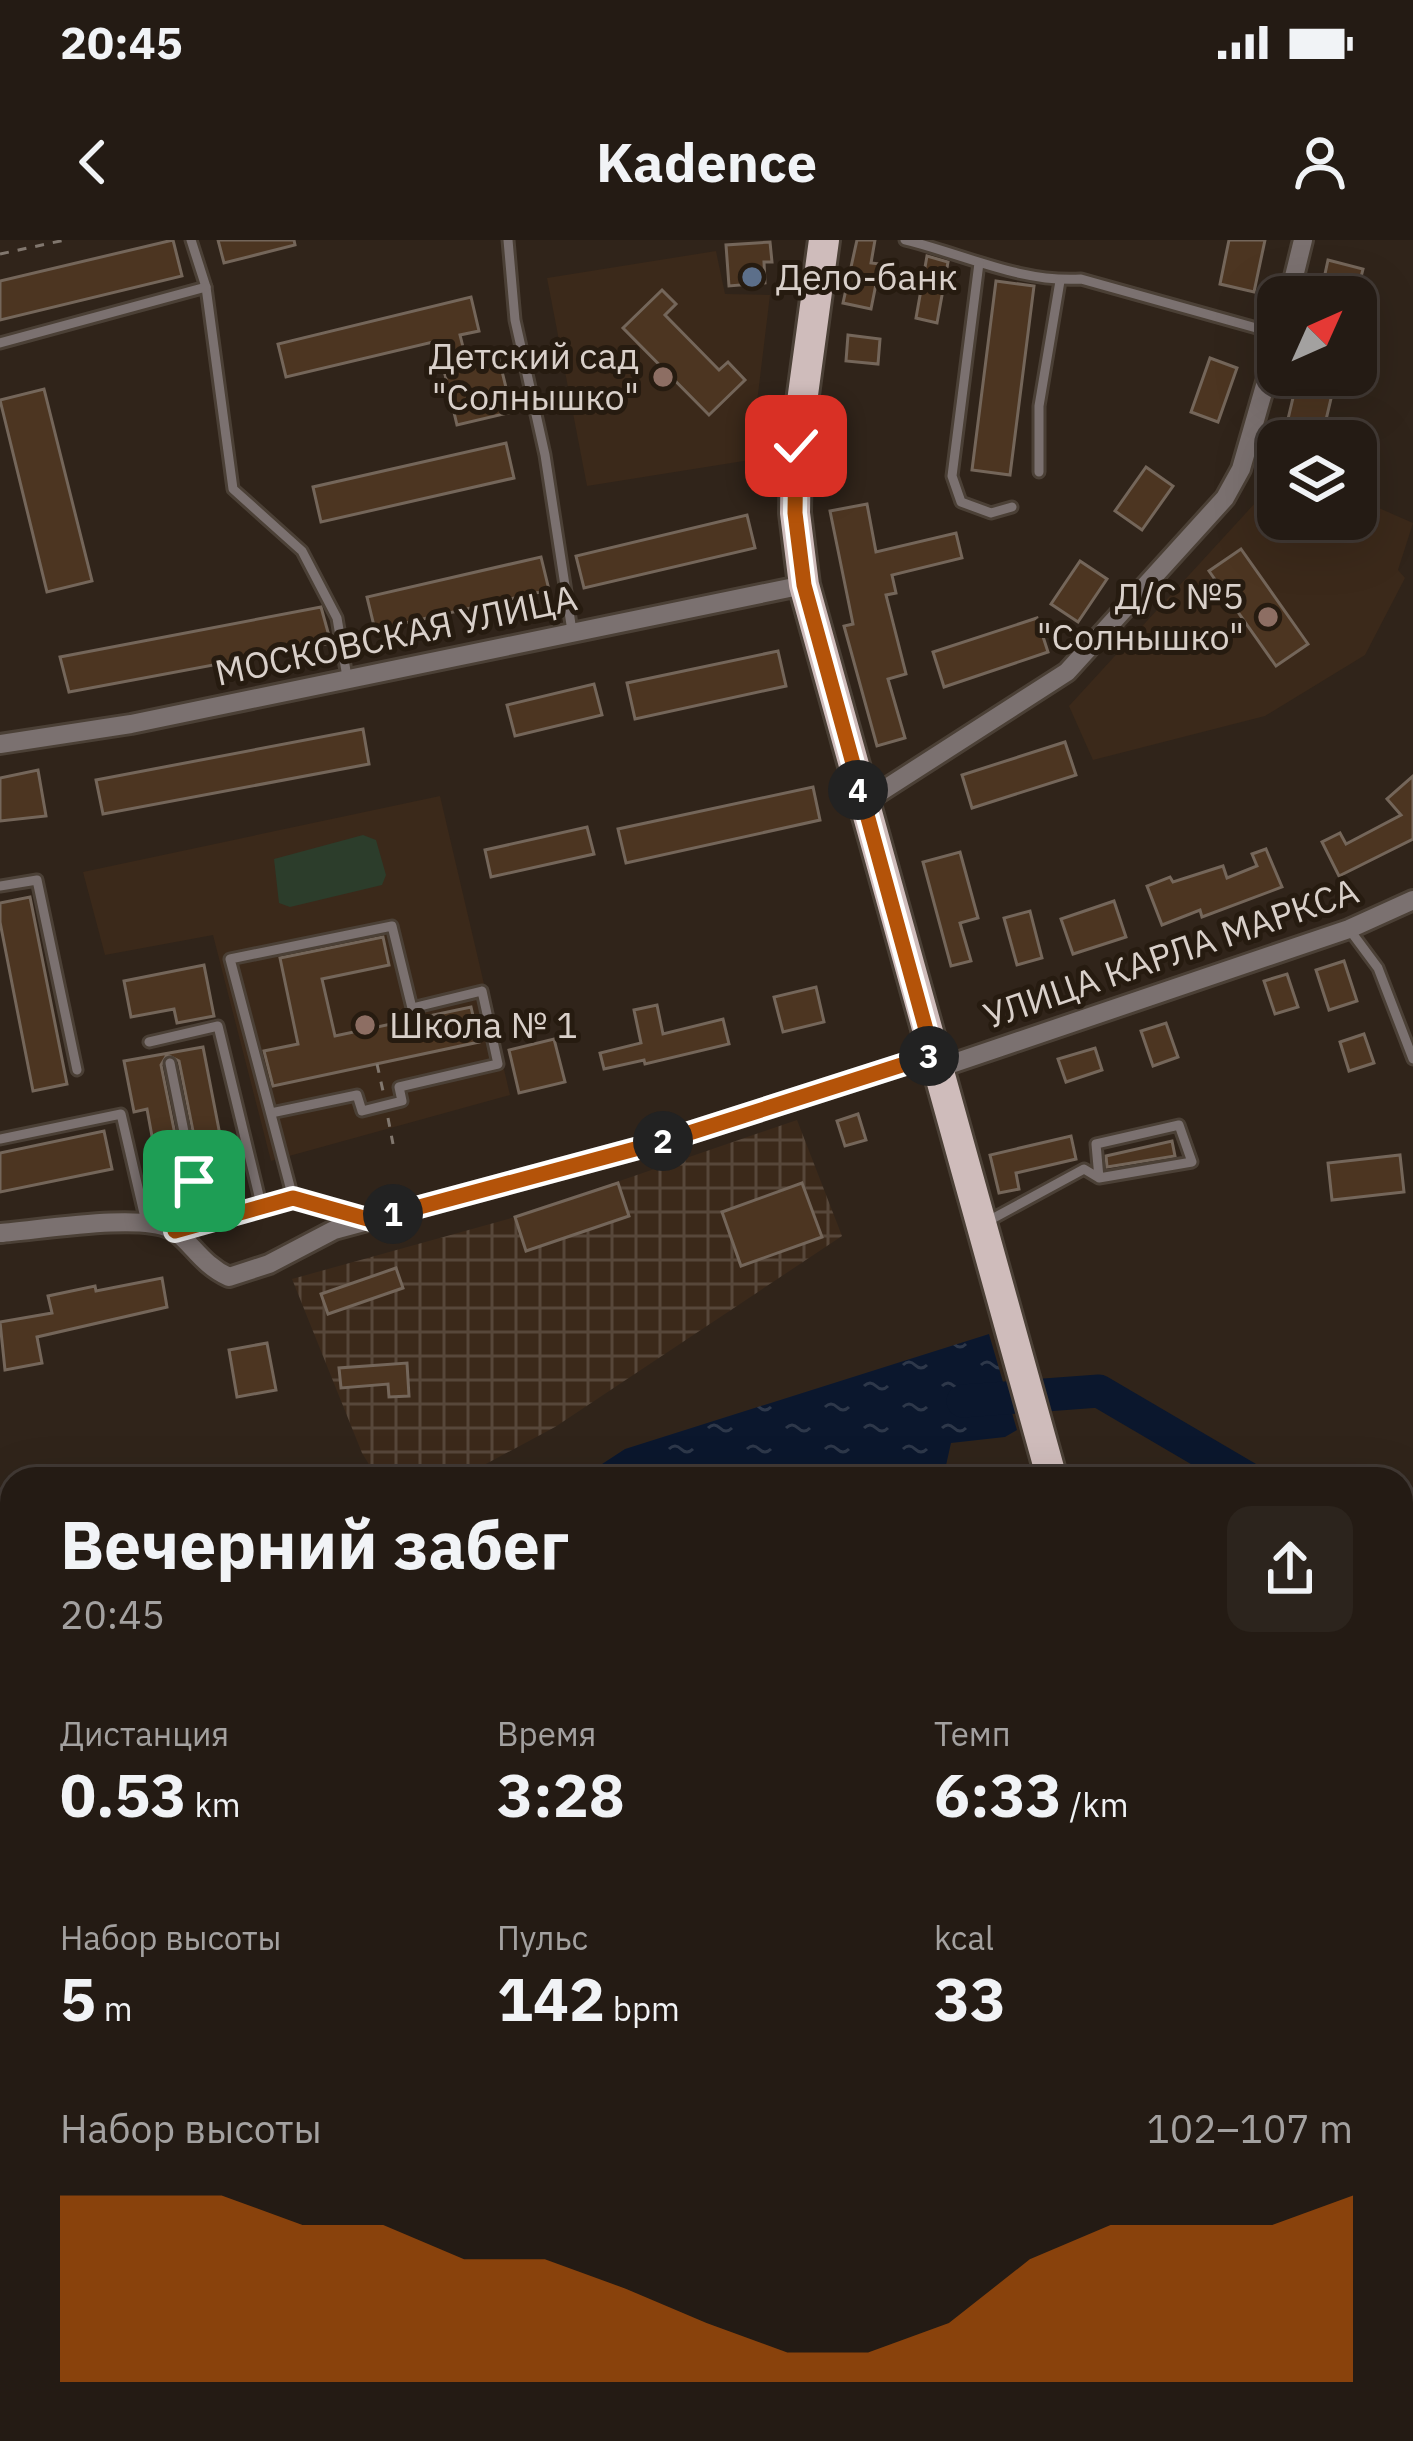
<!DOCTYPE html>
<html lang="ru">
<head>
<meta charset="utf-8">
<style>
  body { margin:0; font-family:"IBM Plex Sans",sans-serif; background:#2c241d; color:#f1f3f6; height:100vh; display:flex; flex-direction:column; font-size:45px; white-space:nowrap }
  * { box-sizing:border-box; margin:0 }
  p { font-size:39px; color:#a3a1a0 }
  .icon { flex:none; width:66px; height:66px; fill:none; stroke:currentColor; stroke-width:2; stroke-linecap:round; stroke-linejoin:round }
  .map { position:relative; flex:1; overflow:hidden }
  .details { position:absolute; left:0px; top:1227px; width:1413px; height:975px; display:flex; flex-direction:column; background:#241b14; border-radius:36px 36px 0 0; box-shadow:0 12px 48px #0002,0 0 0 3px #413934 }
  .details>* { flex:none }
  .needle { width:78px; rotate:45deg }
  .tools { position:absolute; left:1257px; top:36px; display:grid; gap:24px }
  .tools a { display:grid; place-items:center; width:120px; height:120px; border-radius:24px; background:#241b14; box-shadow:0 12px 48px #0002,0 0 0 3px #413934; font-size:60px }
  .pin { position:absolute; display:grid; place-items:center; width:102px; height:102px; color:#fff; margin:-51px; border-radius:24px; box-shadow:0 6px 18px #0006 }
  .km { position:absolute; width:60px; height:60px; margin:-30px; border-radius:50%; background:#222; color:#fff; font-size:33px; line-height:60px; text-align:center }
  .round { display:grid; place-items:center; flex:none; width:126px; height:126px; border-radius:24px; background:#2c241d }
  .head { display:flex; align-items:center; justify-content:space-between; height:204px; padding:0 60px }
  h1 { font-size:66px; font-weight:700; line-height:90px }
  .stats { display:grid; grid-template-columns:repeat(3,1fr); gap:18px; height:204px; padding:12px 60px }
  .stats div { display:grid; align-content:center }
  .stats b { font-size:60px; font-weight:700 }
  .stats small { font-size:33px; font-weight:400 }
  .stats p { font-size:33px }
  .chart { height:336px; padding:24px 60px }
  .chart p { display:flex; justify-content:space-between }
  .chart svg { width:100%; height:216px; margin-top:12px; fill:#b45309; opacity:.7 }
  .status { display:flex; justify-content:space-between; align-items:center; height:84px; padding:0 60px; background:#241b14; direction:ltr }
  .status svg { height:33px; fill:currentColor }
  header { display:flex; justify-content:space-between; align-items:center; height:156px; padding:0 60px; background:#241b14; font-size:54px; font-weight:700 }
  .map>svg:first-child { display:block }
  .built { fill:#3b291a }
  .industrial { fill:url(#industrial-grid) }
  .pitch { fill:#2c3d2b }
  .water { fill:url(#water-ripples) }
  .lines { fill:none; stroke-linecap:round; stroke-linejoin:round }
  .river { stroke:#0b172d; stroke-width:33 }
  .building { fill:#4c3521; stroke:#74665a; stroke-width:3 }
  .lane-casing { stroke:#4b4036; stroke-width:15 }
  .street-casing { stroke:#4b4036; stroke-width:24 }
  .primary-casing { stroke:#4b4036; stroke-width:36 }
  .path { stroke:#81776e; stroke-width:3; stroke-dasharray:9 9; stroke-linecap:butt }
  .lane { stroke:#7b7170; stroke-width:9 }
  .street { stroke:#7b7170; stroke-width:18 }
  .primary { stroke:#cfbcbb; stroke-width:30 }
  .route-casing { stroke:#fff; stroke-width:24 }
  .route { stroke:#b45309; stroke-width:15 }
  .service-dot { fill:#5c6f8a; stroke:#261b10; stroke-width:4.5 }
  .education-dot { fill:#8d6e63; stroke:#261b10; stroke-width:4.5 }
  .labels { text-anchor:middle; stroke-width:10; stroke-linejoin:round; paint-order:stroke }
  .poi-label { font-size:36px; fill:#d9d0ca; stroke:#261b10; text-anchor:start }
  .street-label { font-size:36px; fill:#d9d0ca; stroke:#261b10 }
</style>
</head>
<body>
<div class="status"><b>20:45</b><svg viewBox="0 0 49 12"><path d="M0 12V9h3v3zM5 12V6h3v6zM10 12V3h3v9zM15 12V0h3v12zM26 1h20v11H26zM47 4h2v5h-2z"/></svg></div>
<header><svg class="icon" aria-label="back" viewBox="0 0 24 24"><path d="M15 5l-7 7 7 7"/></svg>Kadence<svg class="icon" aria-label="person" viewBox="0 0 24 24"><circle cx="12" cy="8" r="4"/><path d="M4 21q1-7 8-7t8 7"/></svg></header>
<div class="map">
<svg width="1413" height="2201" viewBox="0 0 1413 2201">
  <defs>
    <pattern id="industrial-grid" width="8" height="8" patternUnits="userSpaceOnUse" patternTransform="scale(3)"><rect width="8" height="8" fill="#3b291a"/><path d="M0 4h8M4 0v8" fill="none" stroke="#57473a"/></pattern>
    <pattern id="water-ripples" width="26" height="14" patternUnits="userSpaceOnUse" patternTransform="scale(3)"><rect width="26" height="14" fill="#0b172d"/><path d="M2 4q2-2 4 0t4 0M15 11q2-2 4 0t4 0" fill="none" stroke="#2e384a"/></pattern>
  </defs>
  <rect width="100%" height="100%" fill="#30241a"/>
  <g class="built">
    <polygon points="716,11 725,54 770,55 750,220 587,246 547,38"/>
    <polygon points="1278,238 1278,279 1356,279 1356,258 1413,283 1398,330 1405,338 1365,415 1265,476 1093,520 1069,466"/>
    <polygon points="440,556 510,855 271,921 213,695 105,715 83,632"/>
  </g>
  <g class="industrial">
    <polygon points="797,880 842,996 555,1187 458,1239 378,1239 362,1213 292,1039 515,977"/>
    <polygon points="1401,1928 1413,1965 1413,2201 1277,2201 1276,2190 1401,2190"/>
  </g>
  <polygon class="pitch" points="363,595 376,600 386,635 382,645 290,667 279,663 274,619"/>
  <g class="water">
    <polygon points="989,1094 1017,1190 1005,1197 951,1203 943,1239 579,1239 625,1209"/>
    <polygon points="12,1447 12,2190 197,2190 190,2201 0,2201 0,1453"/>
    <polygon points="270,2190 653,2190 652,2201 259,2201"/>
  </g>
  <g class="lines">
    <g class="river">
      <polyline points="963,1161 1099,1151 1249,1239"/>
      <polyline points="1401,1280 1413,1282"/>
    </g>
  </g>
  <g class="building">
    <polygon points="173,0 182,36 0,80 0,41"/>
    <polygon points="218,0 294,0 295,5 224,23"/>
    <polygon points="857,0 875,0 871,23 880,24 871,69 843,63"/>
    <polygon points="1229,0 1265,0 1254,52 1220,44"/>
    <polygon points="770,2 772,22 764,22 765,43 729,46 726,5"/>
    <polygon points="927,16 948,22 937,83 916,78"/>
    <polygon points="1328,20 1363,29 1356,57 1320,57"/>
    <polygon points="996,41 1034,46 1010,235 972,230"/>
    <polygon points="662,50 676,64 665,75 719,130 728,122 745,140 709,175 623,88"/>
    <polygon points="471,57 479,91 460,95 468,127 499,119 512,172 457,185 437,101 286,137 278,104"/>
    <polygon points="848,95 880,99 878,124 846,121"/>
    <polygon points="1210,118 1237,128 1218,182 1191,172"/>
    <polygon points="1297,141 1333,150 1321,201 1284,196"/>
    <polygon points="44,149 92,341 47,352 0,160"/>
    <polygon points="506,203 514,238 321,282 313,247"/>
    <polygon points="1146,227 1173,246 1142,290 1115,271"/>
    <polygon points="867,264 876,312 956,293 962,318 892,335 896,353 886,355 906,434 888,439 905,498 877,506 844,386 853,384 830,271"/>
    <polygon points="747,275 755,308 584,348 576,316"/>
    <polygon points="1241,309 1308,404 1276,426 1209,331"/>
    <polygon points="541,317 549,350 375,390 367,357"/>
    <polygon points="1080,321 1107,339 1078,382 1051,364"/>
    <polygon points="321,367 331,403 69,452 60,417"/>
    <polygon points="1037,378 1048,412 944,447 933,412"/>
    <polygon points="778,411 786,446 635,479 627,443"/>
    <polygon points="594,444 602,475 515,496 507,465"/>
    <polygon points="363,489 369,524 103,574 96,540"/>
    <polygon points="1065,502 1076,535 972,568 962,535"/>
    <polygon points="38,530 46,576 0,581 0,538"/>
    <polygon points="1413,536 1413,599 1339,636 1322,602 1340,593 1346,604 1401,575 1387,559"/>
    <polygon points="813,547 820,580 626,623 618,589"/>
    <polygon points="587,587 594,614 491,637 485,610"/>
    <polygon points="1266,609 1282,647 1202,677 1200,670 1162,685 1147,646 1170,637 1173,642 1223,626 1227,638 1257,626 1252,614"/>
    <polygon points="960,612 978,678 960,683 971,721 951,726 923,622"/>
    <polygon points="30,657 67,844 33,851 0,682 0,663"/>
    <polygon points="1114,661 1126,697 1073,714 1061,679"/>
    <polygon points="1030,671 1042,718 1017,725 1004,678"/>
    <polygon points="383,697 389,725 322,739 335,796 471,767 479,802 273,846 264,811 298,804 280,718"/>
    <polygon points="1344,721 1357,761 1329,770 1316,730"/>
    <polygon points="204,725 214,776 177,783 174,769 131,777 124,741"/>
    <polygon points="1287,734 1298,767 1275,774 1264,741"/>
    <polygon points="816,747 824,782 783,792 774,757"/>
    <polygon points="657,765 663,794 723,779 729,804 645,824 644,820 604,829 600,813 641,803 634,770"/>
    <polygon points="1166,783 1178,817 1153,826 1141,791"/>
    <polygon points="1364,794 1374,823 1349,831 1340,802"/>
    <polygon points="554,799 565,842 519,853 509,810"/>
    <polygon points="203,807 226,926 201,931 179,821 167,815 161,825 183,934 160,940 147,869 134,872 124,821"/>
    <polygon points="1095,808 1102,830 1066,842 1058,819"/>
    <polygon points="858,874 866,900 845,906 837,881"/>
    <polygon points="104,891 112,929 0,952 0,913"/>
    <polygon points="1071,896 1076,919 1016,933 1019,949 999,953 990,915"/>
    <polygon points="1172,901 1175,916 1107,927 1106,916"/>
    <polygon points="1400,915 1404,952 1332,960 1328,923"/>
    <polygon points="618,943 629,976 526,1011 515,977"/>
    <polygon points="802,943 822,997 741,1026 722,972"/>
    <polygon points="396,1028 403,1048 328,1074 321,1054"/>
    <polygon points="162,1038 167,1067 37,1097 42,1123 5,1130 0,1082 52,1073 48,1056 95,1046 96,1051"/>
    <polygon points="267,1103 276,1150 237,1157 229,1110"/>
    <polygon points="407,1123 409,1156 389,1157 388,1144 341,1148 339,1128"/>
  </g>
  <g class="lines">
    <defs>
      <g id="lane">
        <polyline points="191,0 206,47 233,249 302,311 337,378 347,437"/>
        <polyline points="508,0 515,80 545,215 572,391"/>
        <path d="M905,0c58,14 116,43 176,39l197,55"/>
        <polyline points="979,23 952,236 961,262 991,273 1012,267"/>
        <polyline points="0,103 206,47"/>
        <polyline points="1039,232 1039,166 1060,41"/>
        <polyline points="0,646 37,640 77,830"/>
        <polyline points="1349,689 1378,728 1413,819"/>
        <polyline points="149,802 218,786 261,964"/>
        <polyline points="170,823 194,941 175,990"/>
        <polyline points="271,873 357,855 362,871 402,861 399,847 498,824 482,751 412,768 392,686 230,719 293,958"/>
        <polyline points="0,899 121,874 146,982"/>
        <polyline points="985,975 990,980 1084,929 1099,938 1192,922 1179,885 1096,904 1099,938"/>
        <polyline points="175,990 293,958 366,978"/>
        <polyline points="936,2190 947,2201"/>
        <polyline points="1091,2190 1098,2201"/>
        <polyline points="1038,2201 1048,2190"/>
      </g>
      <g id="street">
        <polyline points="1289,57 1303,0"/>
        <polyline points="0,504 131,484 804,345"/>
        <polyline points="859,550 871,558 1067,432 1225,258 1241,229 1278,100"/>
        <path d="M0,993c40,-3 139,-20 171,-4 19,10 29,35 58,48l40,-13 65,-34 327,-88 272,-87 15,10 401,-136 64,-29"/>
        <polyline points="1165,2201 1174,2190"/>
      </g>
      <g id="primary">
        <polyline points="824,0 796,206 795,273 804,345 1052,1239"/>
        <polyline points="1240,2190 1241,2201"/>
      </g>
    </defs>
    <use href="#lane" class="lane-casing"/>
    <use href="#street" class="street-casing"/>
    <use href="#primary" class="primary-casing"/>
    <g class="path">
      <polyline points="0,14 65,0"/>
      <polyline points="377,824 383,851"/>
      <polyline points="388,878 393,904"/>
    </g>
    <use href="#lane" class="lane"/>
    <use href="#street" class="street"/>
    <use href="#primary" class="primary"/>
  </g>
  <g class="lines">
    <defs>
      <polyline id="route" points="194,941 175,991 293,958 371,980 661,902 933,815 804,345 795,273 796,206"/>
    </defs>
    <use href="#route" class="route-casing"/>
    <use href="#route" class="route"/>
  </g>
  <circle class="service-dot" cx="752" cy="37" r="12"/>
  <g class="education-dot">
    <circle cx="663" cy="137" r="12"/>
    <circle cx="1268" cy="377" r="12"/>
    <circle cx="365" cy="785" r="12"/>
  </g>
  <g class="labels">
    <g class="poi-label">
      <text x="776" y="50">Дело-банк</text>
      <text x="639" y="129" text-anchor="end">Детский сад<tspan x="639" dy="41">"Солнышко"</tspan></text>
      <text x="1244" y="369" text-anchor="end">Д/С №5<tspan x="1244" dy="41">"Солнышко"</tspan></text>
      <text x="389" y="798">Школа № 1</text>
    </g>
    <g class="street-label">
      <text transform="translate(396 395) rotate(-12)" y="13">МОСКОВСКАЯ УЛИЦА</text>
      <text transform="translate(1171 713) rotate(-19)" y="13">УЛИЦА КАРЛА МАРКСА</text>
    </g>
  </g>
</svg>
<div class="tools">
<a><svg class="needle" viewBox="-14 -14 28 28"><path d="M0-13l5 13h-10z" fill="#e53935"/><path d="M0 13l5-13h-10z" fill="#a3a1a0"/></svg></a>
<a><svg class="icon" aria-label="layers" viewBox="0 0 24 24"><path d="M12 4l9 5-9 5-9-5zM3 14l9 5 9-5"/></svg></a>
</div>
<div class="pin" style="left:194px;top:941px;background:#1e9e55"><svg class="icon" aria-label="arrive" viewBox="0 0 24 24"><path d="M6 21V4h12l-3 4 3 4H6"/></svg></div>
<div class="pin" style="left:796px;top:206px;background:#d93025"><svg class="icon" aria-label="check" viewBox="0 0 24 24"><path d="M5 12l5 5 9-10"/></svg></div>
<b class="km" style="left:393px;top:974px">1</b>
<b class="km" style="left:663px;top:901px">2</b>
<b class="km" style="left:929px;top:816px">3</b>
<b class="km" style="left:858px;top:550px">4</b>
<section class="details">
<div class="head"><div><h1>Вечерний забег</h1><p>20:45</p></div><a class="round"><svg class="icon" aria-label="share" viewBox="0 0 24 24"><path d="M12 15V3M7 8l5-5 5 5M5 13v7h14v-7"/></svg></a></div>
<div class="stats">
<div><p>Дистанция</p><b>0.53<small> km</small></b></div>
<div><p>Время</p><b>3:28</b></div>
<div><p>Темп</p><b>6:33<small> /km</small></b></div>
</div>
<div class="stats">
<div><p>Набор высоты</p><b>5<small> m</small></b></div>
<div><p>Пульс</p><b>142<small> bpm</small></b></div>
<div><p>kcal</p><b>33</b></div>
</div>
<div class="chart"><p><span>Набор высоты</span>102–107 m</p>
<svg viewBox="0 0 160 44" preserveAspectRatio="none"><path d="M0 44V6L10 6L20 6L30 12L40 12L50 19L60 19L70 25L80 32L90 38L100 38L110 32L120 19L130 12L140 12L150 12L160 6V44z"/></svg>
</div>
</section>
</div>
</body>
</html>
